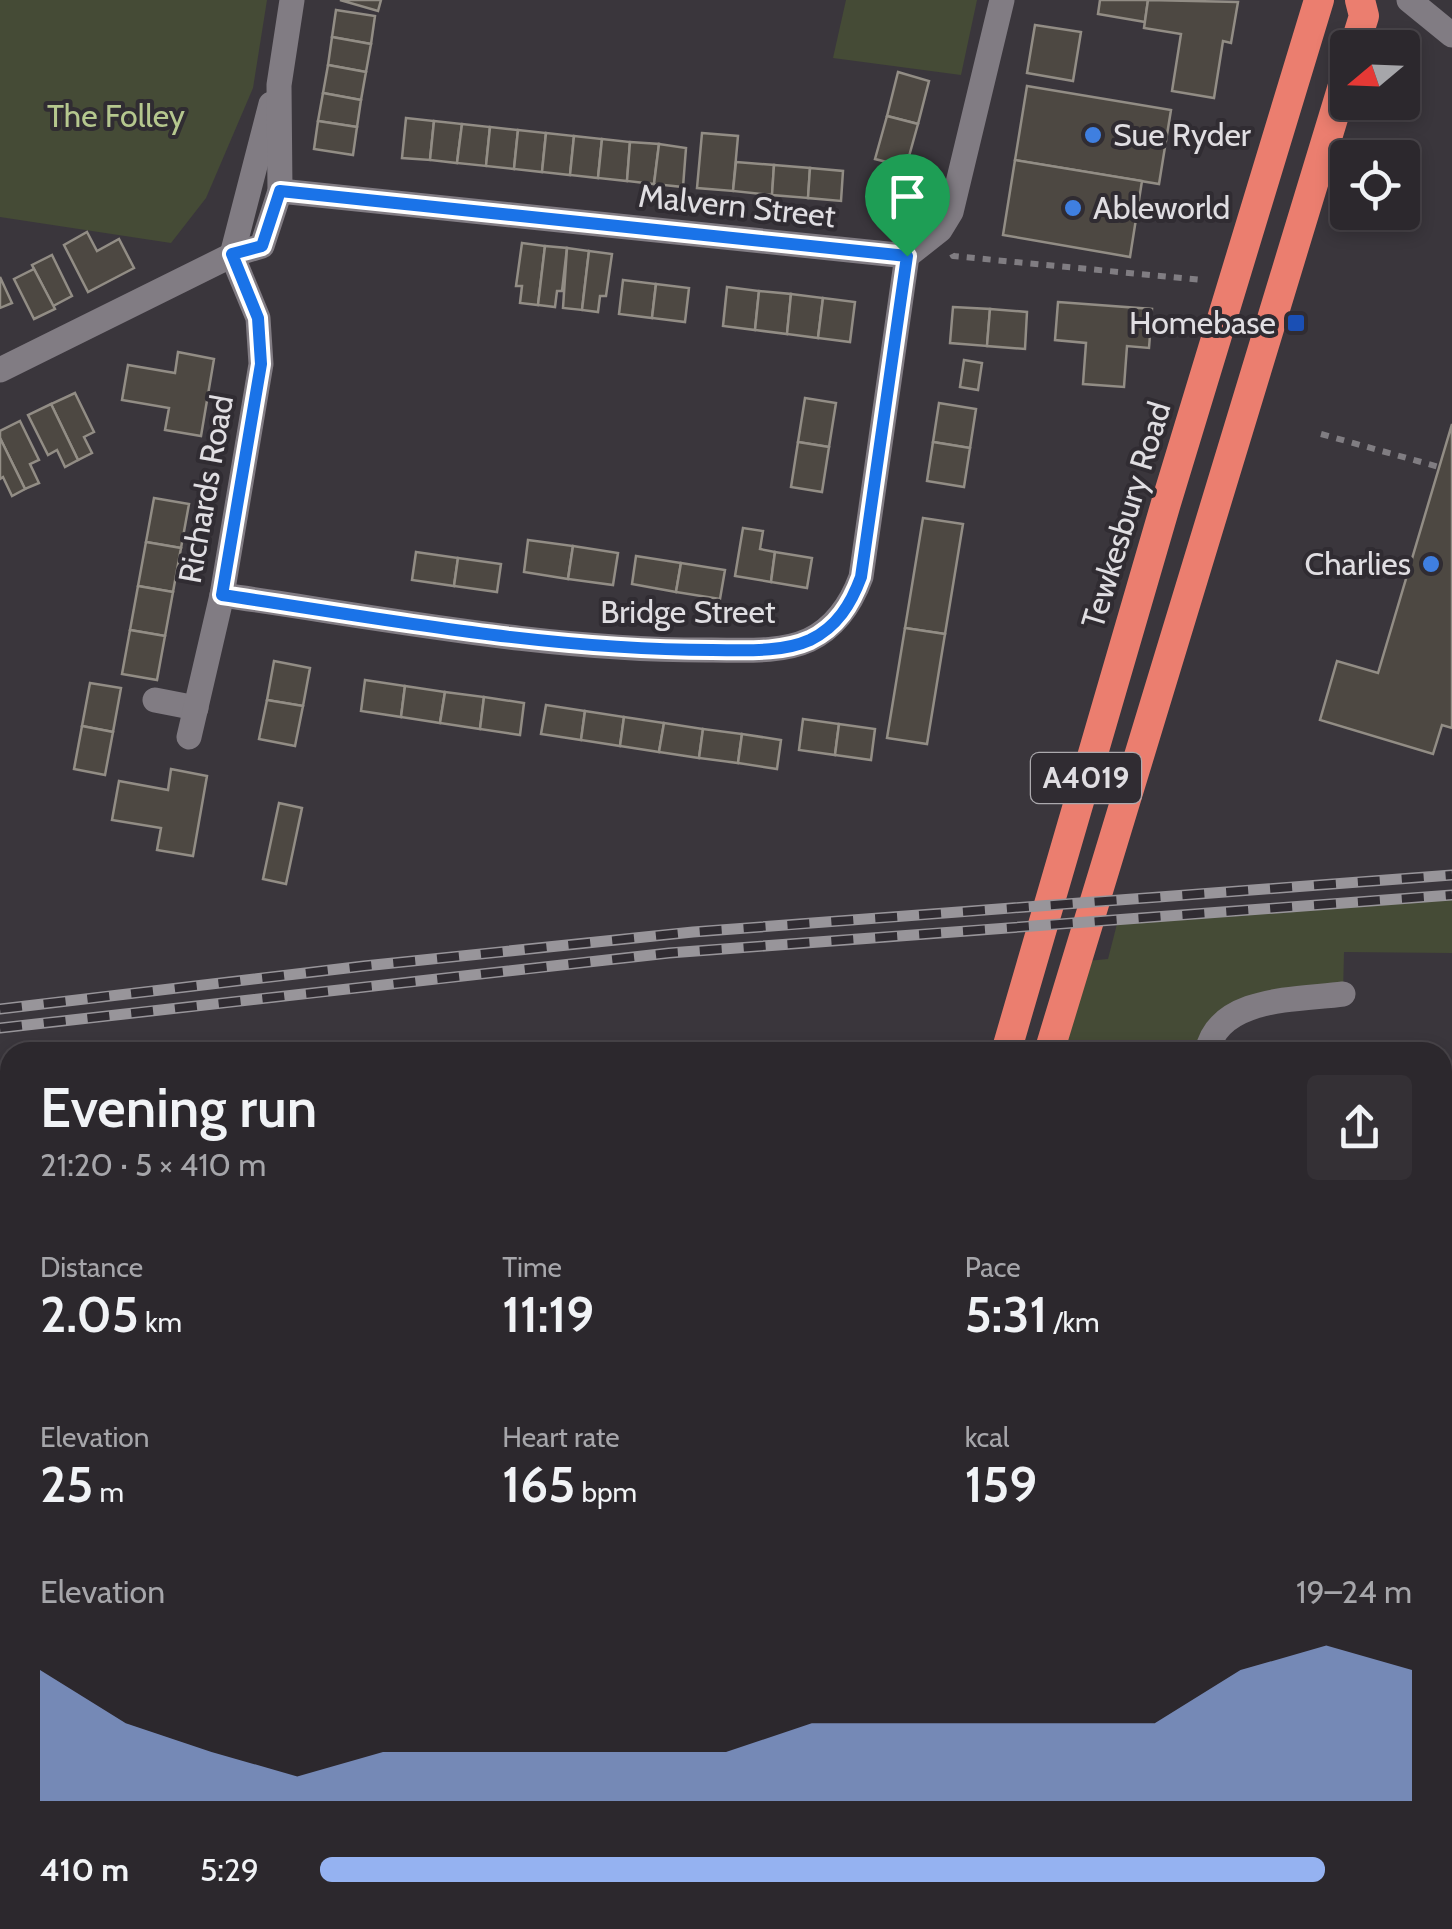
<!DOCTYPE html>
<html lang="en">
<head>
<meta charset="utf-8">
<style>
  body { margin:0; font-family:Cabin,sans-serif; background:#343035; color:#f1f3f6; height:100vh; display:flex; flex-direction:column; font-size:38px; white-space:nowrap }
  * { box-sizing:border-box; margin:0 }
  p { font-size:32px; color:#a6a6aa }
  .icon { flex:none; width:55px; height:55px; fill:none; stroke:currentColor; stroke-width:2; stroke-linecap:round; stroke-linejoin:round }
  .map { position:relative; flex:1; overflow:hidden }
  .sheet { position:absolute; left:0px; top:1042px; width:1452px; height:888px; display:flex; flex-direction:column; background:#2c282d; border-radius:30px 30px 0 0; box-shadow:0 5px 15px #0003,0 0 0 2px #484449 }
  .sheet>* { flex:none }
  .needle { width:65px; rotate:251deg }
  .tools { position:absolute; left:1330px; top:30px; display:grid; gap:20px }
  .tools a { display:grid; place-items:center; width:90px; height:90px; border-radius:10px; background:#2c282d; box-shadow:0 5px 15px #0003,0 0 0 2px #484449; font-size:50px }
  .pin { position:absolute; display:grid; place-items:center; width:85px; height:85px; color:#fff; margin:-102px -42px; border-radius:50% 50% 50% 0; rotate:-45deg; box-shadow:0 0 10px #0007 }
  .pin .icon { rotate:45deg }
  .round { display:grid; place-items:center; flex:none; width:105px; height:105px; border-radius:10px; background:#343035 }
  .headline { display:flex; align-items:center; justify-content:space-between; height:170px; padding:0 40px }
  h1 { font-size:55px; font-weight:600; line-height:75px }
  .metrics { display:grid; grid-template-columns:repeat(3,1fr); gap:15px; height:170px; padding:10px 40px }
  .metrics div { display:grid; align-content:center }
  .metrics b { font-size:50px; font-weight:600 }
  .metrics small { font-size:28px; font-weight:400 }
  .metrics p { font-size:28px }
  .chart { height:280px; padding:20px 40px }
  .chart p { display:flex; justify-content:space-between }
  .chart svg { width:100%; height:180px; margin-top:10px; fill:#95b2f1; opacity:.7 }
  ul { padding:0 40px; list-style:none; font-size:32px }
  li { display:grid; grid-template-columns:160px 120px 1fr; align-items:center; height:75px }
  li i { height:25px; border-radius:12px; background:#95b2f1 }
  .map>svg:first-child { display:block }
  .green { fill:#454b36 }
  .building { fill:#4d4842; stroke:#928d85; stroke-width:2.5 }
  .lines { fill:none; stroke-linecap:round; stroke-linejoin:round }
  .path { stroke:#807d82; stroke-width:6; stroke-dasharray:8 8; stroke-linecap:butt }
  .minor { stroke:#817c83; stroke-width:25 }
  .highway { stroke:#eb7e6f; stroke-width:30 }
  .rail-casing { stroke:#98959a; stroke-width:11 }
  .rail { stroke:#302c32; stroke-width:8; stroke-dasharray:22; stroke-linecap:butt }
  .route-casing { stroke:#fff; stroke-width:20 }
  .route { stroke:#1a73e8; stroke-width:12 }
  .shop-dot { fill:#3f7fe0; stroke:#302c32; stroke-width:4 }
  .transit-dot { fill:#1a4fb4; stroke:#302c32; stroke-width:4 }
  .labels { text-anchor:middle; stroke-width:8; stroke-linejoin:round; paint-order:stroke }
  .shield { fill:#302c32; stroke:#aba9ad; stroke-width:2.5 }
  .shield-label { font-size:30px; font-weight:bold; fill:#e0dee2 }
  .park-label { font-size:32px; fill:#b5c78e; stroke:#302c32 }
  .poi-label { font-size:32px; fill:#e0dee2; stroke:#302c32; text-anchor:start }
  .street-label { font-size:32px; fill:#e0dee2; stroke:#302c32 }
</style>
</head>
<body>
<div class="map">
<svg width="1452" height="1929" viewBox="0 0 1452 1929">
  <rect width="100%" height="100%" fill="#3a363c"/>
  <g class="green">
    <polygon points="0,0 267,0 253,88 206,198 171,243 0,217"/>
    <polygon points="846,0 977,0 961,75 833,58"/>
    <polygon points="1452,895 1452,953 1344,952 1343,994 1245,1010 1207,1052 1049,1052 1077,962 1108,959 1118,920"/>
    <polygon points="1044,1920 1146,1920 1142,1929 1061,1929"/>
  </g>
  <g class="building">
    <polygon points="340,0 381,0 378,11"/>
    <polygon points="1100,0 1148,0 1145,22 1098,14"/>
    <polygon points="1148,0 1238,2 1231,43 1223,41 1214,98 1172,91 1181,34 1144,28"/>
    <polygon points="336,10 375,16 371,44 332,37"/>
    <polygon points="1035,25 1081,32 1073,81 1027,73"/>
    <polygon points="332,37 371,44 366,72 328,65"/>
    <polygon points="328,65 366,72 361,100 323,93"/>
    <polygon points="898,72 929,81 918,124 887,116"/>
    <polygon points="1027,86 1171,110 1159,184 1015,160"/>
    <polygon points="323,93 361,100 357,127 318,121"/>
    <polygon points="887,116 918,124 906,167 875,159"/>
    <polygon points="406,118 434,121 430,160 402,158"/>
    <polygon points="318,121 357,127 353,155 314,149"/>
    <polygon points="434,121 462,124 457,163 430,160"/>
    <polygon points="462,124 490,127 486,166 457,163"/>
    <polygon points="490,127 518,130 514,169 486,166"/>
    <polygon points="518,130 546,133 542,172 514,169"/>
    <polygon points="546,133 574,136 570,175 542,172"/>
    <polygon points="702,133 738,136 733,191 697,188"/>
    <polygon points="574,136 602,139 598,178 570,175"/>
    <polygon points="602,139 630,142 627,181 598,178"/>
    <polygon points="630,142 659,144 654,184 627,181"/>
    <polygon points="659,144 686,148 683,187 654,184"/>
    <polygon points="1015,160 1142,181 1130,257 1003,235"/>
    <polygon points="736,162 774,165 772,195 733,191"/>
    <polygon points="774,165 810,168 808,198 772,195"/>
    <polygon points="810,168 843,171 841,201 808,198"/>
    <polygon points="87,232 97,251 119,239 134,268 88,292 64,245"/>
    <polygon points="522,243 545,246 538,305 520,303 522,286 516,286"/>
    <polygon points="545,246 567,248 562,291 557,291 555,307 538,305"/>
    <polygon points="567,248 589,251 582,310 563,308"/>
    <polygon points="589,251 612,254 606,296 600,296 598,312 582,310"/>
    <polygon points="52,255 72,296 53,306 32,265"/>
    <polygon points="34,269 55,309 34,319 14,279"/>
    <polygon points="0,277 12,303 0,308"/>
    <polygon points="623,280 656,284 652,318 619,314"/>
    <polygon points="656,284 689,288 685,322 652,318"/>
    <polygon points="727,287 759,291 755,330 723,326"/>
    <polygon points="759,291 791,294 787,334 755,330"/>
    <polygon points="791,294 823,298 818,338 787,334"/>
    <polygon points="823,298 855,302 850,342 818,338"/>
    <polygon points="1058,302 1152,309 1149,348 1127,346 1124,387 1083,384 1086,343 1055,340"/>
    <polygon points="953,307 990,309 987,346 950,343"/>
    <polygon points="990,309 1027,312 1025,349 987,346"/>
    <polygon points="178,352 214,359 201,436 165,430 169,408 122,400 128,365 175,373"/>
    <polygon points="964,360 982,363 978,390 960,387"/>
    <polygon points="75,393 94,432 84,437 92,453 78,460 51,404"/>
    <polygon points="805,398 836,403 829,447 798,442"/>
    <polygon points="939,403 976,409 970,448 933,442"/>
    <polygon points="51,404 78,460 65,467 57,450 48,455 28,415"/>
    <polygon points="20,421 39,460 30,464 39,483 25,489 0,438 0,431"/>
    <polygon points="1452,424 1452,728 1442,725 1433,754 1320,720 1337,661 1378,673"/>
    <polygon points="0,438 25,489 12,496 3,477 0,479"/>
    <polygon points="798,442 829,447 822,492 791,487"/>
    <polygon points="933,442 970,448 964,487 927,481"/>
    <polygon points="154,498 189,504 181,548 146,542"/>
    <polygon points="923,518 963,524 945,634 905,628"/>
    <polygon points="743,528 763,531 760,549 775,552 771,582 735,576"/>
    <polygon points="528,540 573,546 568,579 524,572"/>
    <polygon points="146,542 181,548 173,592 138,586"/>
    <polygon points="573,546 618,553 613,585 568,579"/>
    <polygon points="416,552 458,558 454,586 412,580"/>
    <polygon points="775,552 812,558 807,588 771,582"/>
    <polygon points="636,556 681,563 676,592 632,584"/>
    <polygon points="458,558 501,564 497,592 454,586"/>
    <polygon points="681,563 725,570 720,599 676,592"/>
    <polygon points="138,586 173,592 165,636 130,630"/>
    <polygon points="905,628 945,634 927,744 887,738"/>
    <polygon points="130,630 165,636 157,680 122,674"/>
    <polygon points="274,661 310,668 303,706 267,700"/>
    <polygon points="365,680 405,686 401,717 361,711"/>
    <polygon points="90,683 121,688 113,732 82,726"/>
    <polygon points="405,686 445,692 440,723 401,717"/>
    <polygon points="445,692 484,697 480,729 440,723"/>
    <polygon points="484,697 524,703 520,735 480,729"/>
    <polygon points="267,700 303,706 295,746 259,739"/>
    <polygon points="546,705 585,711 581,740 541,734"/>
    <polygon points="585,711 624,717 620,746 581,740"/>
    <polygon points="624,717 664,723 659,752 620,746"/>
    <polygon points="803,719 839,724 835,755 799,750"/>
    <polygon points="664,723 703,729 699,758 659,752"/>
    <polygon points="839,724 875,729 871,760 835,755"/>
    <polygon points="82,726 113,732 105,775 74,769"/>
    <polygon points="703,729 742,734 738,763 699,758"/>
    <polygon points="742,734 781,740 777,769 738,763"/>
    <polygon points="171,769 207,776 193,856 157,850 161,828 112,820 119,781 168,790"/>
    <polygon points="279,803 302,808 286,884 263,879"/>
    <polygon points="1449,1228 1452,1229 1452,1289 1442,1286 1442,1266 1447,1253 1442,1248"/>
    <polygon points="1442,1286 1452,1289 1452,1351 1442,1348"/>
    <polygon points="1442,1652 1452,1657 1452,1680 1442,1675"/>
    <polygon points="1442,1675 1452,1680 1452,1702 1442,1697"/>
    <polygon points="0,1788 10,1789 10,1920 24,1920 22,1929 0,1927"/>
    <polygon points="1452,1898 1452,1919 1442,1908"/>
    <polygon points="468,1920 527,1920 522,1929 486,1929"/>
    <polygon points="767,1920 797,1920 793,1929 763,1929"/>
    <polygon points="890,1920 934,1920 936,1921 932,1929 890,1929 886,1927"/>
    <polygon points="1162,1920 1195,1920 1190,1929 1168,1929 1159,1925"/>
    <polygon points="1195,1920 1228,1920 1224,1929 1190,1929"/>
    <polygon points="1228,1920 1240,1920 1257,1929 1224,1929"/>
  </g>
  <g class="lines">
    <g class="path">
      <polyline points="952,254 953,256 1202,280"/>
      <polyline points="1321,434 1439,467"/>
      <polyline points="1442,1227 1452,1219"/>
      <polyline points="1442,1259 1444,1260"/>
      <polyline points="1442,1622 1452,1627"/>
      <polyline points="1133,1920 1139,1923"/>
    </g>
    <g class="minor">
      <polyline points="1409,0 1452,35"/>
      <polyline points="280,191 907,256 940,230 951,212 1002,0"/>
      <polyline points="232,255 271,104"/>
      <polyline points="0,370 232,255 262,246 280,191 279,85 292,0"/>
      <path d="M222,595c162,23 326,56 490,55 31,0 69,3 97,-10 27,-13 42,-36 52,-63l46,-321"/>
      <polyline points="155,700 196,708"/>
      <polyline points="189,737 222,595 261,364 258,318 232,255"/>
      <path d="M1207,1052c11,-56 91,-52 136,-58"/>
      <polyline points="0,1125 10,1124"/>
      <polyline points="1442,1393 1452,1392"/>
      <polyline points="80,1920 80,1929"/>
      <polyline points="1352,1920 1367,1929"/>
      <polyline points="978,1929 983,1920"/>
    </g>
    <g class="highway">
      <polyline points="1354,48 1364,16 1360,0"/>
      <polyline points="1006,1052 1166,503 1319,0"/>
      <polyline points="1049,1052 1348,69"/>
      <polyline points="625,1929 631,1920"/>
      <polyline points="681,1929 685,1920"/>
    </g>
    <defs>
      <g id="rail">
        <polyline points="0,1009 364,966 693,932 1452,875"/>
        <polyline points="0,1028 669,953 1452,895"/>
      </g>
    </defs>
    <use href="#rail" class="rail-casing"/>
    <use href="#rail" class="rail"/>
  </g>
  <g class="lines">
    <defs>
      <path id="route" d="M280,191l627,65 -46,321c-10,27 -24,50 -51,63 -29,13 -67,10 -98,10 -164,0 -328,-31 -490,-55l39,-231 -3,-46 -26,-64 30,-8z"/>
    </defs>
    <use href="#route" class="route-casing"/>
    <use href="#route" class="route"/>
  </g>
  <g class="shop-dot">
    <circle cx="1093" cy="135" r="10"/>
    <circle cx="1073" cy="208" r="10"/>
    <circle cx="1431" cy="564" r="10"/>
  </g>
  <rect class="transit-dot" x="1286" y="313" width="20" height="20" rx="5"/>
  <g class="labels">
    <rect class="shield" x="1031" y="753" width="110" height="50" rx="8"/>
    <g class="shield-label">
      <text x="1086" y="788">A4019</text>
    </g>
    <g class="park-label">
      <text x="116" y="127">The Folley</text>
    </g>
    <g class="poi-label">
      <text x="1113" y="146">Sue Ryder</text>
      <text x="1093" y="219">Ableworld</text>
      <text x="1276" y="334" text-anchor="end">Homebase</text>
      <text x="1411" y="575" text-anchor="end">Charlies</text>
    </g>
    <g class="street-label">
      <text transform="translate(737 206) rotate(6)" y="11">Malvern Street</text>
      <text transform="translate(206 489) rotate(-80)" y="11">Richards Road</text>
      <text transform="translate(1126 515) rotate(-73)" y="11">Tewkesbury Road</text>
      <text x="688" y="623">Bridge Street</text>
    </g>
  </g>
</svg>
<div class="tools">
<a><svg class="needle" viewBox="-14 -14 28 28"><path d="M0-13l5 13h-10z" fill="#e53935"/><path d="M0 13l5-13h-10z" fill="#a6a6aa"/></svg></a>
<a><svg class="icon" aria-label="locate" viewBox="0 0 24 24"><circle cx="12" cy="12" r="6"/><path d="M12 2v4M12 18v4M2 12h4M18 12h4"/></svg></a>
</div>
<div class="pin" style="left:907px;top:256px;background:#1e9e55"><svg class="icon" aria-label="arrive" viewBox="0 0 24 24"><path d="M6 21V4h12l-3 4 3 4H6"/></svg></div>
<section class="sheet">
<div class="headline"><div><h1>Evening run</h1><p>21:20 · 5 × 410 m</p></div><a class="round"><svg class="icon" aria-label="share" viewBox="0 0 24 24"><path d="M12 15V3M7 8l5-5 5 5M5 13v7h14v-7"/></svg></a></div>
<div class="metrics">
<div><p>Distance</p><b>2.05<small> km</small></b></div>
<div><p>Time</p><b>11:19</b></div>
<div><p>Pace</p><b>5:31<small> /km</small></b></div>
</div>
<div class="metrics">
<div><p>Elevation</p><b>25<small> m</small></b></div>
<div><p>Heart rate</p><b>165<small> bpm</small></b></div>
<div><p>kcal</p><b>159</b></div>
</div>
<div class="chart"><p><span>Elevation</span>19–24 m</p>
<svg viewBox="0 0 160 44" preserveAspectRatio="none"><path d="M0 44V12L10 25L20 32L30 38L40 32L50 32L60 32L70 32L80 32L90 25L100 25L110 25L120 25L130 25L140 12L150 6L160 12V44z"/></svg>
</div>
<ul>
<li><b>410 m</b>5:29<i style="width:92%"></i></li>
</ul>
</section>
</div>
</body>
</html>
